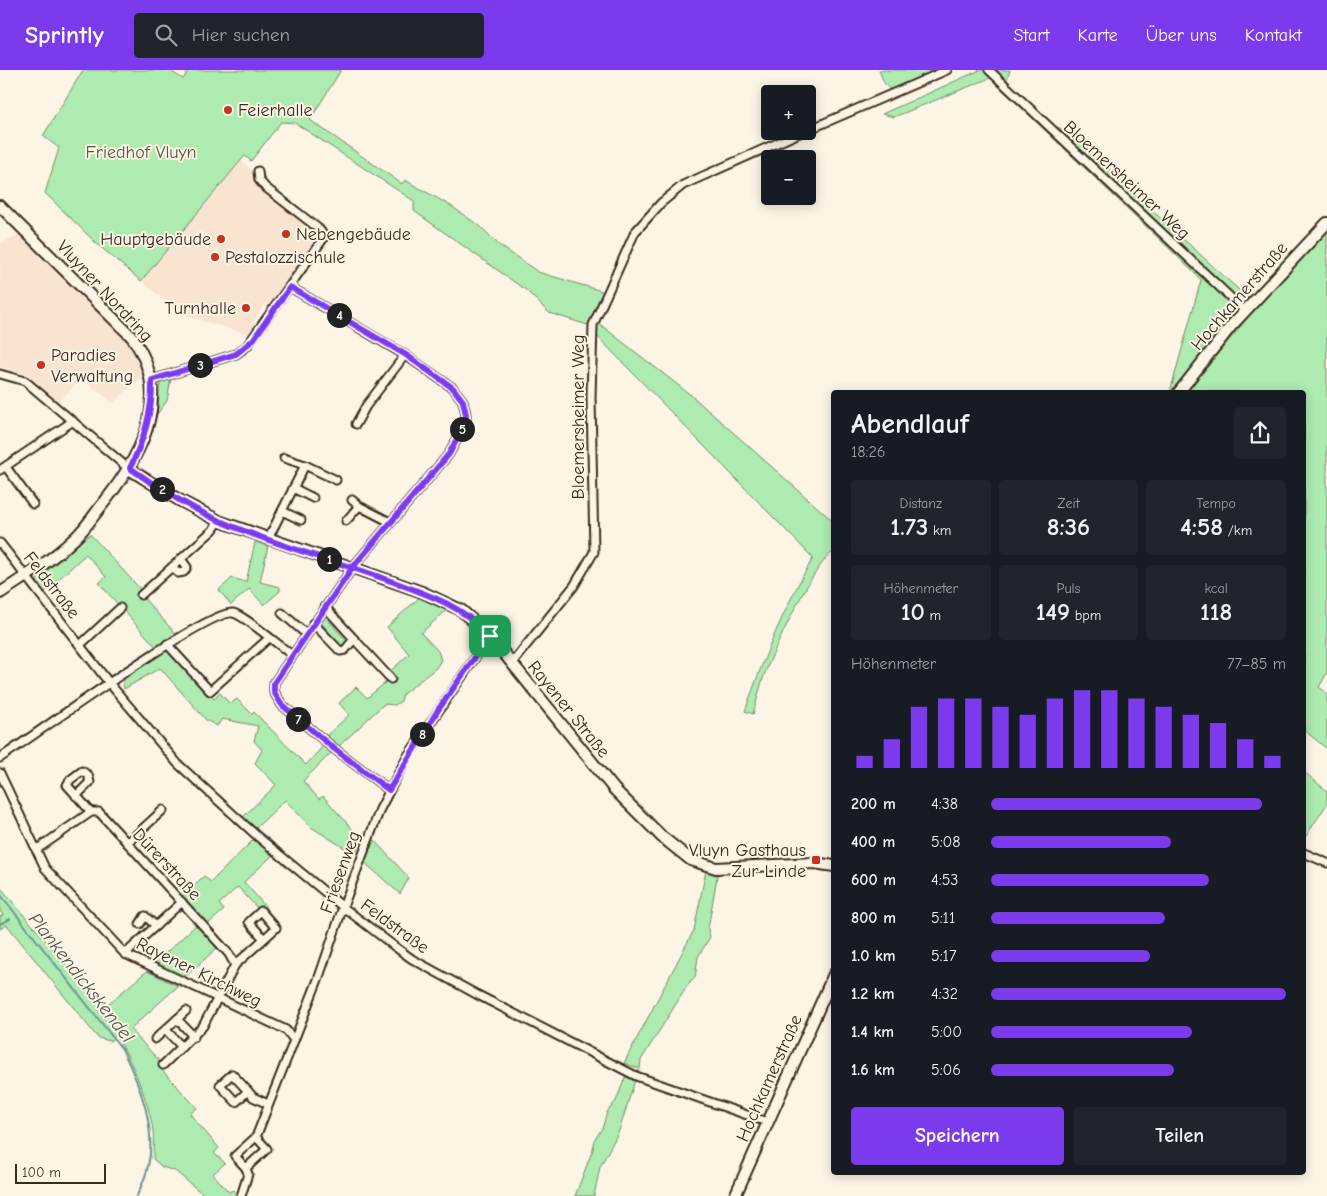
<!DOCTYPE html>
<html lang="de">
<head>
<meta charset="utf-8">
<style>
  body { margin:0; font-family:"Comic Neue",sans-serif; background:#20242c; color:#f1f3f6; height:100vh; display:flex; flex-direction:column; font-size:19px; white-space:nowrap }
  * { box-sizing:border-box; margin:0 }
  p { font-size:16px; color:#9ea1a6 }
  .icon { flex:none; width:28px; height:28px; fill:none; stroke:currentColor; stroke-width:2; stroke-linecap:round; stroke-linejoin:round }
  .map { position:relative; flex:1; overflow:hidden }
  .details { position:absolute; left:831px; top:320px; width:475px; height:785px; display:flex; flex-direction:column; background:#171b24; border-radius:5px; box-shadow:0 2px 12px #0003 }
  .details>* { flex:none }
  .fabs { position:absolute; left:761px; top:15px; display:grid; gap:10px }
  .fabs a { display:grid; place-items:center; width:55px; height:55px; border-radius:5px; background:#171b24; box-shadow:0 2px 12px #0003; font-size:25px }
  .scale { position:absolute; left:15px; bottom:12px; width:91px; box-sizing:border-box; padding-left:5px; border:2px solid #3b2a1e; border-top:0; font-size:14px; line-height:18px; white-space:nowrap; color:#3b2a1e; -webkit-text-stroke:4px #fcf5e5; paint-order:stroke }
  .pin { position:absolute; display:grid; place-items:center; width:42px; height:42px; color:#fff; margin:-21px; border-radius:10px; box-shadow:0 2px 8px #0006 }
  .km { position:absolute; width:25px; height:25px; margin:-12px; border-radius:50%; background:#222; color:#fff; font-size:14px; line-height:25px; text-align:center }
  .round { display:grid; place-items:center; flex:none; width:52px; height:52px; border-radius:5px; background:#20242c }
  .summary { display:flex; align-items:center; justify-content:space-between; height:85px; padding:0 20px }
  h1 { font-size:28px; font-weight:700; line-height:38px }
  .stats { display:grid; grid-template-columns:repeat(3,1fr); gap:8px; height:85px; padding:5px 20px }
  .stats div { display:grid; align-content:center; border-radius:5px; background:#20242c; text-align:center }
  .stats b { font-size:25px; font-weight:700 }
  .stats small { font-size:14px; font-weight:400 }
  .stats p { font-size:14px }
  .chart { height:140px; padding:10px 20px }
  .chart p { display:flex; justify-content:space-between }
  .chart svg { width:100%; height:90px; margin-top:5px; stroke:#7c3aed; stroke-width:6 }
  .action { display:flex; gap:10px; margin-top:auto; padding:10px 20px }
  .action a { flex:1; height:58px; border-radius:5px; background:#7c3aed; color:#fff; font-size:20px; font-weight:700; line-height:58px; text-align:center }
  .action a+a { background:#20242c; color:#f1f3f6 }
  ul { padding:0 20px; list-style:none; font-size:16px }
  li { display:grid; grid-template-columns:80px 60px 1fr; align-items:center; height:38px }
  li i { height:12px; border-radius:6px; background:#7c3aed }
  header { display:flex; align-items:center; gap:30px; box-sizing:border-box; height:70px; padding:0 25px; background:#7c3aed; color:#fff }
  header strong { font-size:24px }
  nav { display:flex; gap:28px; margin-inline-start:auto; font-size:18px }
  .search { width:350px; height:45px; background:#20242c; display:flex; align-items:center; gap:12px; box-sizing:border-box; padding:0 18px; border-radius:5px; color:#9ea1a6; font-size:19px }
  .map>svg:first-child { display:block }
  .built { fill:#f9e4d2 }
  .green { fill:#adebb1; stroke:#748a68 }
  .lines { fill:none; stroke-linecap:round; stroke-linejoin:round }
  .stream { stroke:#6b9595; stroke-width:2 }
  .street-casing { stroke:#3b2a1e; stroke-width:11 }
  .secondary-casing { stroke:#3b2a1e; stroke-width:14 }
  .street { stroke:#fcf5e5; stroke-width:7 }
  .secondary { stroke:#fcf5e5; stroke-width:10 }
  .route-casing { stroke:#fff; stroke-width:10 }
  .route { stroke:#7c3aed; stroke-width:6 }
  .poi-dot { fill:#c8321e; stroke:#fcf5e5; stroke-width:2 }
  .labels { text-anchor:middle; stroke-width:4; stroke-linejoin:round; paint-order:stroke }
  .poi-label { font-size:18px; fill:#3b2a1e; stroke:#fcf5e5; text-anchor:start }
  .park-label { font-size:18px; fill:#585a43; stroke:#fcf5e5 }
  .street-label { font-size:18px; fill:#3b2a1e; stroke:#fcf5e5 }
  .water-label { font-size:19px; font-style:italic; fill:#4f5650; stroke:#fcf5e5 }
</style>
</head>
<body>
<header>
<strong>Sprintly</strong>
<div class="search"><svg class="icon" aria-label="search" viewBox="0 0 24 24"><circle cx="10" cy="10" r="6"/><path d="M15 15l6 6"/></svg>Hier suchen</div>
<nav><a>Start</a><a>Karte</a><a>Über uns</a><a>Kontakt</a></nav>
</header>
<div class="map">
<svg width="1327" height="1126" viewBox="0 0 1327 1126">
  <rect width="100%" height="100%" fill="#fcf5e5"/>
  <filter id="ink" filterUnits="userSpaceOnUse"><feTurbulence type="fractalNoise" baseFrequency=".02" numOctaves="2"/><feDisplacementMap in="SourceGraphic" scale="10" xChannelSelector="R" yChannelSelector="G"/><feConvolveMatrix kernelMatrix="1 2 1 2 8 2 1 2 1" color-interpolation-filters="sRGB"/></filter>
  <g filter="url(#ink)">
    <g class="built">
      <polygon points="241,91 253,101 258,118 311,159 318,164 318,169 272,233 265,235 254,250 255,258 250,265 183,245 141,211"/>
      <polygon points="19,164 126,270 139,289 145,305 113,333 81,308 59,332 22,304 0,297 0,174"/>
    </g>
    <g class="green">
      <polygon points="83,0 169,0 183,9 189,0 341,0 310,50 402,114 405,110 451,136 481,157 499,175 538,202 605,222 591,256 549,243 527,221 414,141 414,131 295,53 281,52 251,91 245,86 243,88 141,211 96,173 45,123 59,78 43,66"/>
      <path d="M879,0h63l-46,21c-12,-2 -13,-11 -17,-21z"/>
      <polygon points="980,0 1010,0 1007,10 1017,23 1050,54 1073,64 1145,134 1250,230 1174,322 1170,322 1201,210 1175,184 990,8 894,47 882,44"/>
      <polygon points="1327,161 1327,603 1319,617 1327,623 1327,679 1304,660 1304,322 1186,322 1249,246"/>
      <path d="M597,252l95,74 142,126v30c-19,8 -60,98 -69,121 -5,13 -8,27 -12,41l-8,-3c20,-56 38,-102 68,-153l-219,-225z"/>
      <polygon points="171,308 167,331 157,344 160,312"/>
      <polygon points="90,464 142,521 140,524 176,564 156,577 99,513 106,507 86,484 45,522 37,513 37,509"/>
      <polygon points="255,472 268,476 260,512 280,517 280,521 264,535 249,519 231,535 219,520 232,508 246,512"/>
      <polygon points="421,526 448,539 421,563 438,581 441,590 436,598 403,624 401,631 395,635 384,634 339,676 326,666 349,645 339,633 356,617 367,628 386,612 383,608 409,584 387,557"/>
      <polygon points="327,543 328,550 345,569 348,566 349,572 342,578 322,554 320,557 318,555"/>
      <polygon points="169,578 214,629 220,623 230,634 237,629 252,644 254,642 306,695 324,675 332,682 303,711 319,729 323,726 362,770 354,784 311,757 285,730 256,758 243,747 276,715 255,693 262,680 254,671 258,656 222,649 217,656 206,650 160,598 124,619 123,612 126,607"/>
      <polygon points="1304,702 1327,721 1327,734 1304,769"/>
      <polygon points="254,769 273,785 244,812 266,837 259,840 238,817 219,834 224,840 207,855 181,827 204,806 211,812"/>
      <polygon points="373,769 409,808 400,824 364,792"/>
      <polygon points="706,800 718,801 708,859 710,867 698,887 695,908 691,910 641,990 640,999 624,993 694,860"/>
      <path d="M0,817l103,121 44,-37 31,15 -48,43 34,37 -3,3 36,39 -7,6 29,34 -5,5 11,10 -12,11 16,18 4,-2 5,6h-33l-30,-25 -13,-4 -9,-8c0,-9 1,-19 0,-28 -3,-26 -22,-73 -37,-95l-6,5 -12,-3 -91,-113 -7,4v-12l3,-2 -3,-4z"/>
      <polygon points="197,854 218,877 184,908 154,894"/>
      <polygon points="626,1005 636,1007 619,1061 600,1097 594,1126 575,1126 593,1079 594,1070 602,1059 607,1042 616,1031"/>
    </g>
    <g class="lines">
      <g class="stream">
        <path d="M0,824l122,155c18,36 36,81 25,121 -2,9 -7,18 -10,26"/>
        <polyline points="0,854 10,849"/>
      </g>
      <defs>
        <g id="street">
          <polyline points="989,0 1245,241"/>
          <polyline points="808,60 947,0"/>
          <polyline points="290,217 405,285 453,318 463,331 466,345 466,352 449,384 353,497 274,613 274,622 282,635 332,677 389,720"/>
          <polyline points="0,304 25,311 129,399"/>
          <polyline points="152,310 236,284 247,276 323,169 322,163 319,159 265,117 259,110 258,101"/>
          <polyline points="356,354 366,336 405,285"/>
          <polyline points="284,388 305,395"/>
          <polyline points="6,397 33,434"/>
          <polyline points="0,400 73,351"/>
          <polyline points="293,418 313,428"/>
          <polyline points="352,430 359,436 390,452"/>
          <polyline points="282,441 301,450"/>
          <polyline points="346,451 359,436"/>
          <polyline points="268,469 305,395 336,410"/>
          <polyline points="0,473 110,614 178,694 257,766 343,837 394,876 412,889 476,924 636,1006 767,1052"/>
          <polyline points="172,497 178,503 184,502 187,497 181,489"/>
          <polyline points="141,525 213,460 219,451"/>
          <polyline points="282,543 306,564"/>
          <polyline points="313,553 340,581 345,580 354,569 325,537"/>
          <polyline points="354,569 391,609"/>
          <polyline points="167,574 210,621 269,568"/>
          <polyline points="80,575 120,538"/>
          <polyline points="512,593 574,516 594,482 591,327 593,255 635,162 661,133 683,115 804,61"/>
          <path d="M0,688c32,-21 208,-149 233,-145 11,2 48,34 59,42"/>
          <polyline points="0,703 45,798 125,884 286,960 294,970"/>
          <polyline points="76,726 90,712 88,705 82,701 70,710 67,715 91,742"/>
          <polyline points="127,773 163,740"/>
          <polyline points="36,780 91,742 99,742 229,884 235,895 203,956 163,995"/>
          <polyline points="1304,783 1327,793"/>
          <polyline points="140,854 145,846 156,856"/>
          <polyline points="125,884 182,832"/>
          <polyline points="235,895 276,858 261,841 249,852 264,869"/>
          <polyline points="186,941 177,949 194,967"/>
          <polyline points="166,960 182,977"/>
          <polyline points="155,969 177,949"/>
          <polyline points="248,1021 232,1004 220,1015 236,1032 248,1021 253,1027 268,1034"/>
          <polyline points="256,1067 267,1079 246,1098 235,1086 256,1067 319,907 343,837 380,739 407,687 490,566"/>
          <polyline points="241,1126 248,1104 246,1098"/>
        </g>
        <g id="secondary">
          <path d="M0,136l132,131c41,58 12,114 -26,163 -11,13 -20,28 -32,39 -22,21 -49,38 -74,54"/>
          <polyline points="1179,322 1232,255 1327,153"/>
          <polyline points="129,399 179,430 219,451 422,522 461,540 490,566 614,719 662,767 691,790 716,798 814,793 834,796"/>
          <polyline points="735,1126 834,904"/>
        </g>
      </defs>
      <use href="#street" class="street-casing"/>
      <use href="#secondary" class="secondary-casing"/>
      <use href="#street" class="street"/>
      <use href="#secondary" class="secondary"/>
    </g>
  </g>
  <g class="lines" filter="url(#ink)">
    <defs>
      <path id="route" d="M490,566c-28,-31 -64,-42 -102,-56 -47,-17 -95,-30 -141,-48 -42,-15 -81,-38 -117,-64 14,-28 23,-56 22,-88l84,-26 17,-14 37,-53 116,68 47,33 10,13 3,14v7l-17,32 -96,113 -79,116v9l8,13 50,42 57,43 49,-80 52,-74"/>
    </defs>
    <use href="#route" class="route-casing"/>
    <use href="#route" class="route"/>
  </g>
  <g class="poi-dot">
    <circle cx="228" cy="40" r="5"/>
    <circle cx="286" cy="164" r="5"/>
    <circle cx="221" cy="169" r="5"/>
    <circle cx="215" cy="187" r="5"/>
    <circle cx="246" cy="238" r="5"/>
    <circle cx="41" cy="295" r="5"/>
    <rect x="811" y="785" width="10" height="10" rx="2.5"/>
  </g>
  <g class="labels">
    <g class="poi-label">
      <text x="238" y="46">Feierhalle</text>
      <text x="296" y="170">Nebengebäude</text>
      <text x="211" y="175" text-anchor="end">Hauptgebäude</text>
      <text x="225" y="193">Pestalozzischule</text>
      <text x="236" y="244" text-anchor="end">Turnhalle</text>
      <text x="51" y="291">Paradies<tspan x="51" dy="21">Verwaltung</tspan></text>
      <text x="806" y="786" text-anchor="end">Vluyn Gasthaus<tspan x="806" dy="21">Zur Linde</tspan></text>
    </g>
    <g class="park-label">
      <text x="141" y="88">Friedhof Vluyn</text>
    </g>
    <g class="street-label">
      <text transform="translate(1127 110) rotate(43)" y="6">Bloemersheimer Weg</text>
      <text transform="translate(105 221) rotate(47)" y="6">Vluyner Nordring</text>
      <text transform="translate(1239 226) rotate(-49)" y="6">Hochkamerstraße</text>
      <text transform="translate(578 347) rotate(-90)" y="6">Bloemersheimer Weg</text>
      <text transform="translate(52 515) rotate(52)" y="6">Feldstraße</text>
      <text transform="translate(569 639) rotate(51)" y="6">Rayener Straße</text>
      <text transform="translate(167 794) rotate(47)" y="6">Dürerstraße</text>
      <text transform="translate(340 802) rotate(-70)" y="6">Friesenweg</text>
      <text transform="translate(395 856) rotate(36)" y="6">Feldstraße</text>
      <text transform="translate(199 902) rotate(26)" y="6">Rayener Kirchweg</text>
      <text transform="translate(769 1008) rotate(-66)" y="6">Hochkamerstraße</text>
    </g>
    <g class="water-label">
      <text transform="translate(82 907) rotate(52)" y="7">Plankendickskendel</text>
    </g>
  </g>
</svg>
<div class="fabs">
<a>+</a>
<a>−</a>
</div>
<div class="scale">100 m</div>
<div class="pin" style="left:490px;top:566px;background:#1e9e55"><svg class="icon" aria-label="arrive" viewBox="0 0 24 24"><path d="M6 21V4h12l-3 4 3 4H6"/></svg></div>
<b class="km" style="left:329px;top:489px">1</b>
<b class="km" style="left:162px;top:419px">2</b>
<b class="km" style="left:200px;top:295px">3</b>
<b class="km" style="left:339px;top:245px">4</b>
<b class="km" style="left:462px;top:359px">5</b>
<b class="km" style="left:298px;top:649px">7</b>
<b class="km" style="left:422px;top:664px">8</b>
<section class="details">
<div class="summary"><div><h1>Abendlauf</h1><p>18:26</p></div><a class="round"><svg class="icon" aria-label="share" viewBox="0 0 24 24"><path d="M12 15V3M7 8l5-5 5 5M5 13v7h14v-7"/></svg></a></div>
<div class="stats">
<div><p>Distanz</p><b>1.73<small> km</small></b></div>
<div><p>Zeit</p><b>8:36</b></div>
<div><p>Tempo</p><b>4:58<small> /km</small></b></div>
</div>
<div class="stats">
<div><p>Höhenmeter</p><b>10<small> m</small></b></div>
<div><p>Puls</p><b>149<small> bpm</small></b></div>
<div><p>kcal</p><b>118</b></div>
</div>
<div class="chart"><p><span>Höhenmeter</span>77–85 m</p>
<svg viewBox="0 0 160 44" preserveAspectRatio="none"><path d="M5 44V38M15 44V30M25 44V14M35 44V10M45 44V10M55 44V14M65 44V18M75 44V10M85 44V6M95 44V6M105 44V10M115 44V14M125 44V18M135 44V22M145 44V30M155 44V38"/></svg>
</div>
<ul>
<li><b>200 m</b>4:38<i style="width:92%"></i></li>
<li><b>400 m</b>5:08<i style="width:61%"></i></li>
<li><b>600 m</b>4:53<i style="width:74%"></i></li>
<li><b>800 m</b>5:11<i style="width:59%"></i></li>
<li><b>1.0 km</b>5:17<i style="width:54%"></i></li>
<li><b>1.2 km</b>4:32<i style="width:100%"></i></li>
<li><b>1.4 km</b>5:00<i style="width:68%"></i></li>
<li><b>1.6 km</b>5:06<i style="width:62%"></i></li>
</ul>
<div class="action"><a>Speichern</a><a>Teilen</a></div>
</section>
</div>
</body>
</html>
